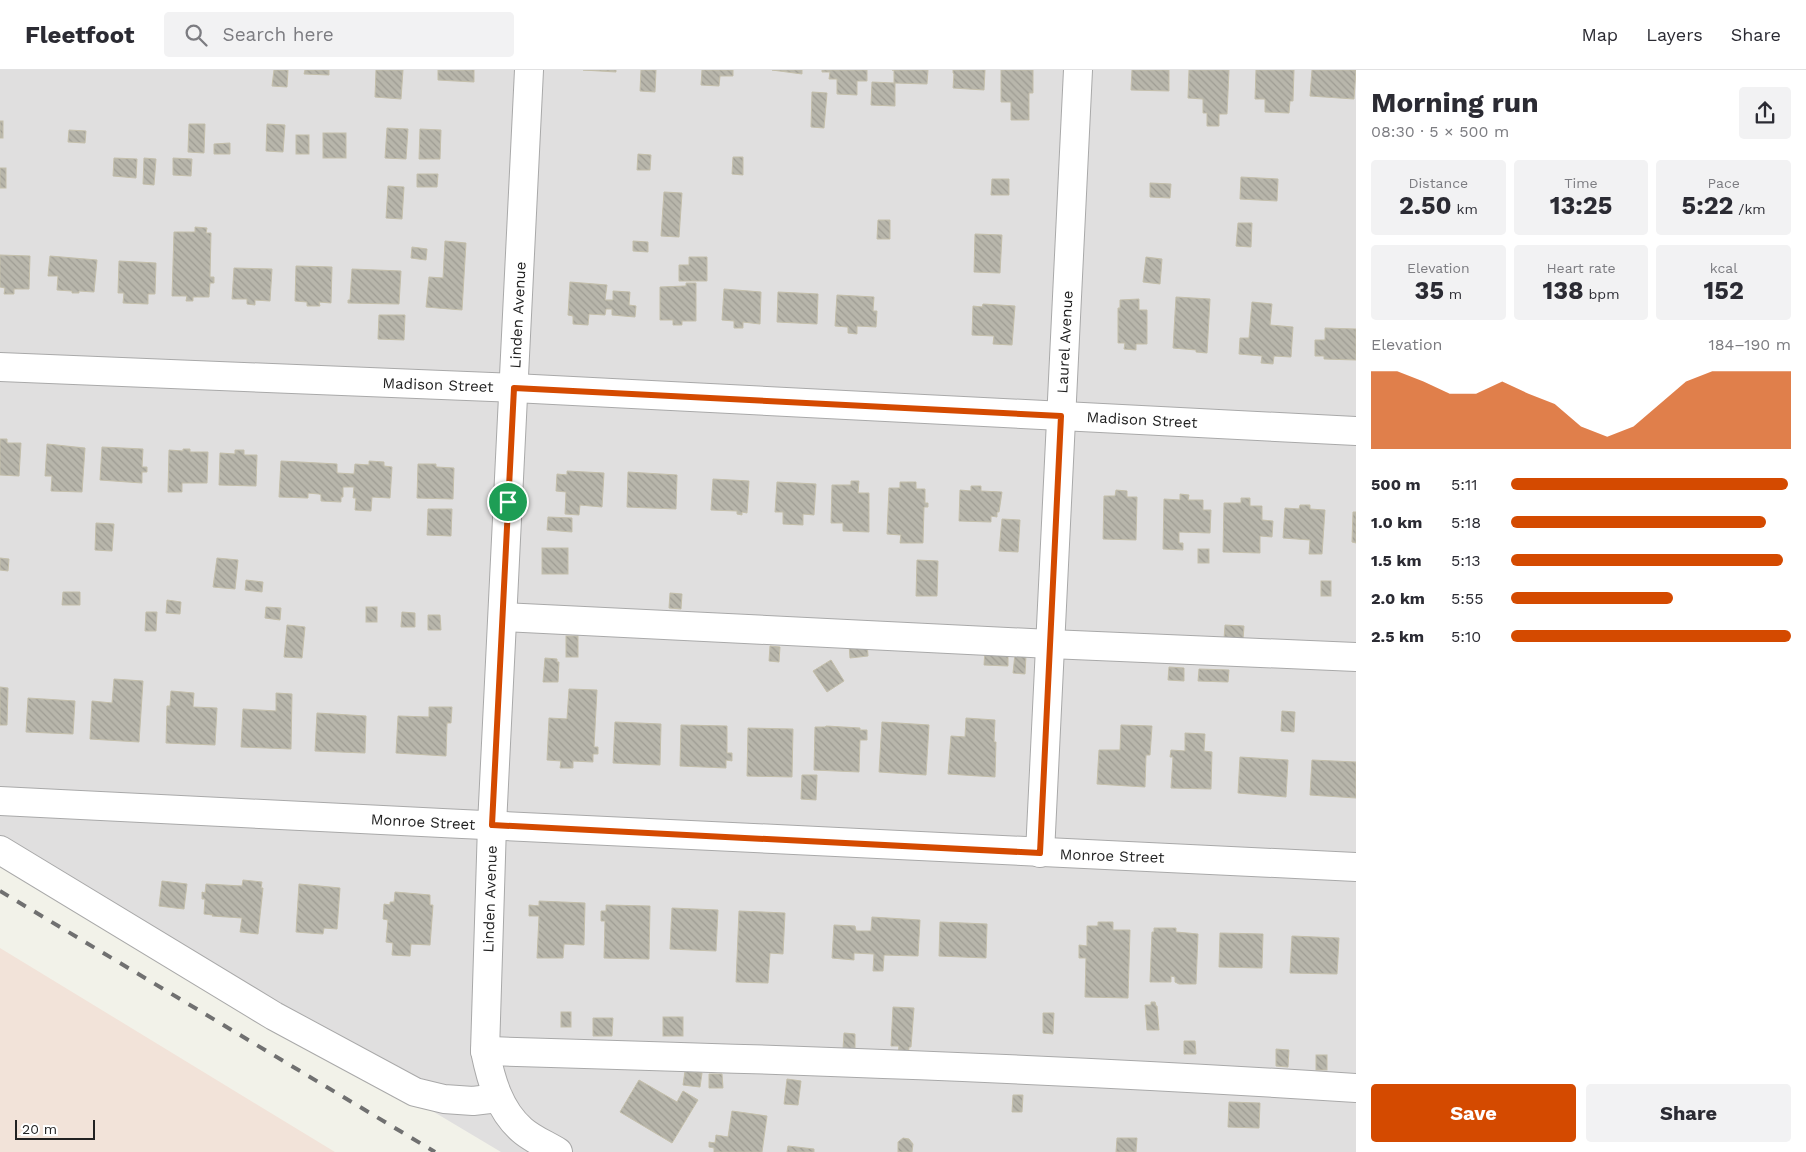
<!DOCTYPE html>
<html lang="en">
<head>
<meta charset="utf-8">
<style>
  body { margin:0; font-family:"Work Sans",sans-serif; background:#f2f2f3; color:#2b2b33; height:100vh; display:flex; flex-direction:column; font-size:19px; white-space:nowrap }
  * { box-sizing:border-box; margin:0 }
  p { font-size:16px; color:#7c7c81 }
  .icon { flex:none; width:28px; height:28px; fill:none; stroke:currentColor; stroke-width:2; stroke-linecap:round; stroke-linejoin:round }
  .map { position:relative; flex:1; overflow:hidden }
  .panel { display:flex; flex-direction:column; background:#fff; width:450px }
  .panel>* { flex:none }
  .scale { position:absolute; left:15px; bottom:12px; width:80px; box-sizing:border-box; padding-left:5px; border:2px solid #222; border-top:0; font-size:14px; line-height:18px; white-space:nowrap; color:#222; -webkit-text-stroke:4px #fff; paint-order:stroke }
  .pin { position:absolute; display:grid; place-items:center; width:42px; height:42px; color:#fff; margin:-21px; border:2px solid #fff; border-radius:50%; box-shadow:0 1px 5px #0007 }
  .round { display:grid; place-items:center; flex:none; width:52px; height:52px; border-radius:5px; background:#f2f2f3 }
  .summary { display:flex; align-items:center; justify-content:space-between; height:85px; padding:0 15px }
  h1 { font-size:28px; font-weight:700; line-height:38px }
  .metrics { display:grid; grid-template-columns:repeat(3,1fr); gap:8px; height:85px; padding:5px 15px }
  .metrics div { display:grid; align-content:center; border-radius:5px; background:#f2f2f3; text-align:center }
  .metrics b { font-size:25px; font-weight:700 }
  .metrics small { font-size:14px; font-weight:400 }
  .metrics p { font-size:14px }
  .chart { height:140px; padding:10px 15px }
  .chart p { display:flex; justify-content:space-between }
  .chart svg { width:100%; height:90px; margin-top:5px; fill:#d44a00; opacity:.7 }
  .button { display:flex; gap:10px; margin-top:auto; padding:10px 15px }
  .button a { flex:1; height:58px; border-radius:5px; background:#d44a00; color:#fff; font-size:20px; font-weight:700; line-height:58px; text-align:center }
  .button a+a { background:#f2f2f3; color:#2b2b33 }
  ul { padding:0 15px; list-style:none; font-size:16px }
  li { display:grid; grid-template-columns:80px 60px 1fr; align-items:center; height:38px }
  li i { height:12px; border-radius:6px; background:#d44a00 }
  header { display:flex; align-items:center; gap:30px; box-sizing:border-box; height:70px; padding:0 25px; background:#fff; border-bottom:1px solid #e1e1e2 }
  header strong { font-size:24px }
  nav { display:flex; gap:28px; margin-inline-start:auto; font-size:18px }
  .search { width:350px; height:45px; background:#f2f2f3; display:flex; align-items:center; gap:12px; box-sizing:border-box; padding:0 18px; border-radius:5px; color:#7c7c81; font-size:19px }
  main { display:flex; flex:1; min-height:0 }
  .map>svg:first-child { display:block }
  .residential { fill:#e0dfdf }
  .commercial { fill:#f2e3d9 }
  .building { fill:url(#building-back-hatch); stroke:#c4bfab }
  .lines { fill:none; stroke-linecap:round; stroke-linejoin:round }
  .minor-casing { stroke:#a9a9a9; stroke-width:30 }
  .minor { stroke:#fff; stroke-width:28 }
  .rail { stroke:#707070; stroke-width:4; stroke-dasharray:10 10; stroke-linecap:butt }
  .route-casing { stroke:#fff; stroke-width:10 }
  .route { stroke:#d44a00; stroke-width:6 }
  .labels { text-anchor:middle; stroke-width:5; stroke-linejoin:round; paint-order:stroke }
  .street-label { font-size:15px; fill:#222; stroke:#fff }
</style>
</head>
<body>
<header>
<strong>Fleetfoot</strong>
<div class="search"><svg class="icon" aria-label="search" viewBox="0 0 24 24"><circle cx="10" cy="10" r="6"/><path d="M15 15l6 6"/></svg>Search here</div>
<nav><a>Map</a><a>Layers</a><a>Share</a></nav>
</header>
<main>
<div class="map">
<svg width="1356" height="1082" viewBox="0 0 1356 1082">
  <defs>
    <pattern id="building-back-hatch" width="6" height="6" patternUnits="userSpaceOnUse" patternTransform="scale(1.25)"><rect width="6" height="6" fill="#b8b6ab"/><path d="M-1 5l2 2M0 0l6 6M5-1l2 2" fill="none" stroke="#9e9c93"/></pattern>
  </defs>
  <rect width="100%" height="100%" fill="#f2f2e9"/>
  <polygon class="residential" points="0,0 1356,0 1356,1082 501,1082 0,783"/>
  <polygon class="commercial" points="0,878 335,1082 0,1082"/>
  <g class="building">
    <polygon points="274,0 288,0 287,17 272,16"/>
    <polygon points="305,0 329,0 329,5 304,4"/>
    <polygon points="376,0 403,0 401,29 375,27"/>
    <polygon points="438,0 474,0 474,12 438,10"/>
    <polygon points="583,0 616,0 616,2"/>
    <polygon points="641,0 656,0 655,22 640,21"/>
    <polygon points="702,0 733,0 733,6 720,6 719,16 701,15"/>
    <polygon points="772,0 802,0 802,4"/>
    <polygon points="822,0 867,0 867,11 857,11 857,25 837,24 837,9 829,9 830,2 822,2"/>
    <polygon points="892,0 928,0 927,14 895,13 895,36 871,35 872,12 894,13 894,0"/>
    <polygon points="953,0 985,0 984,20 953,18 954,4 953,3"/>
    <polygon points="1001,0 1033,0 1033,23 1029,23 1029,50 1011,50 1011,32 1001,32"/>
    <polygon points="1132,0 1169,0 1169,21 1131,20"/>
    <polygon points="1189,0 1229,0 1227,44 1219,44 1219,56 1207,56 1207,43 1203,43 1203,29 1188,28"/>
    <polygon points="1256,0 1294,0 1293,31 1290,31 1289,43 1265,42 1265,29 1255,29"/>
    <polygon points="1312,0 1356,0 1354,29 1310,26"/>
    <polygon points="812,22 827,23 824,58 811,57"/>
    <rect x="0" y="51" width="3" height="17"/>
    <polygon points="189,54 205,54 204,83 188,82"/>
    <polygon points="267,54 285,55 283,82 266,81"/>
    <polygon points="387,58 408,59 406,89 385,88"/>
    <polygon points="420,59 441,60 440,89 419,89"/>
    <polygon points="69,60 86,61 85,73 68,72"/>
    <rect x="323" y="63" width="23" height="25"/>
    <rect x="296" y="65" width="13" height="19"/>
    <polygon points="230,73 230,84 214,84 214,74"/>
    <polygon points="638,84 651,85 650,100 637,100"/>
    <polygon points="733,87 743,87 743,105 732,104"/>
    <polygon points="114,88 137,89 136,108 113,106"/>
    <polygon points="144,88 156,89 154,115 143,114"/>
    <polygon points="173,88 192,89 191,106 173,105"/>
    <rect x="0" y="98" width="6" height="20"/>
    <polygon points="417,104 438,104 437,117 417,117"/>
    <polygon points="1241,107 1278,109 1277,131 1240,129"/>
    <polygon points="992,109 1009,109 1009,125 991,125"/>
    <polygon points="1150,113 1171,114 1170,128 1150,127"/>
    <polygon points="388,116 404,117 402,149 386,148"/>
    <polygon points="664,122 682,123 679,167 661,166"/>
    <polygon points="878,150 890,150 890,169 877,169"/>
    <polygon points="1238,153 1252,153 1251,177 1236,176"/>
    <polygon points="195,157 207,158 206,163 211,163 210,207 214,207 214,213 210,213 209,227 193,227 193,231 186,231 187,226 172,226 174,162 195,162"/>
    <polygon points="975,164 1002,165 1000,203 974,202"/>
    <polygon points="445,171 466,173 462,240 426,237 429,207 443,208"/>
    <polygon points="633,171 648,172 648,182 633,181"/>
    <polygon points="412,177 427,179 426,190 411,188"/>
    <polygon points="0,185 30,186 29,219 14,219 14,224 4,224 5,218 0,217"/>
    <polygon points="50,186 97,190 94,222 79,221 79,223 72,223 72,221 57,220 58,206 48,206"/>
    <polygon points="689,187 707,187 707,211 679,211 679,195 689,195"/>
    <polygon points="1146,187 1162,189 1160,214 1143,212"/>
    <polygon points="119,191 156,193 155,224 148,224 148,234 123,233 124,223 118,223"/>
    <polygon points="296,196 332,197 331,233 319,232 320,236 307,236 307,232 295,231"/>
    <polygon points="234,198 272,199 270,231 255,230 255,235 247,234 247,229 232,229"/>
    <polygon points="352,199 401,201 399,234 348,233 348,230 350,230"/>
    <polygon points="570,212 607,215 605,230 613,230 613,221 630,222 629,235 636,236 635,247 612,245 612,239 606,239 605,245 589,244 588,255 573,254 573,246 568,245"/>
    <polygon points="686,213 696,213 696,251 682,251 682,255 673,255 673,250 660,250 660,217 686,216"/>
    <polygon points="724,219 761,222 760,254 743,252 743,258 734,258 734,251 722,250"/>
    <polygon points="778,222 818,224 817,254 777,252"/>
    <polygon points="837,225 874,227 873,241 877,241 876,257 857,256 857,264 848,263 848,257 835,256"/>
    <polygon points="1176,227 1210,229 1207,283 1196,282 1196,280 1173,278"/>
    <polygon points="1139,229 1139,240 1147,240 1147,274 1136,274 1136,280 1124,279 1125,273 1118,273 1118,238 1120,238 1120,230"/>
    <polygon points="1252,232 1272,234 1270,255 1293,257 1291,287 1274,286 1273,294 1261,293 1262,286 1239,284 1240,268 1249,268"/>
    <polygon points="983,234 1015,236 1012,275 993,274 994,266 972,265 973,236 982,237"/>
    <polygon points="379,245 405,245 404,270 378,269"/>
    <polygon points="1325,258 1356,259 1356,290 1324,289 1324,286 1315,286 1315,270 1325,270"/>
    <polygon points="0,369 7,369 7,373 21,373 19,406 0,405"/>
    <polygon points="47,374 85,378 82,422 51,421 52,406 45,406"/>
    <polygon points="102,377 143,379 142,397 147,397 147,402 142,402 142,413 100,410"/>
    <polygon points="183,379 190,379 190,382 208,382 207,413 182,413 182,422 168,422 169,380 183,381"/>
    <polygon points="235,380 244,380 244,385 257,385 256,416 219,415 220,383 235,384"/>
    <polygon points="281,391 337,394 337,403 354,404 355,394 369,395 369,391 384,392 384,396 392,397 390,428 372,427 371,441 355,440 356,428 353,428 354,417 343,417 343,427 341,427 341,432 321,431 321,425 319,424 308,423 308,428 279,427"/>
    <polygon points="418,394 436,394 436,397 454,398 453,429 417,428"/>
    <polygon points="567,401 604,403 602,437 580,435 579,445 565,444 566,422 556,421 557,404 567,405"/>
    <polygon points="628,402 677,405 676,439 627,437"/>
    <polygon points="713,409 749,411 747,443 742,442 742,445 737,444 737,441 711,440"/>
    <polygon points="851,411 859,411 858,423 869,423 869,462 843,461 843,453 831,453 832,415 851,415"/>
    <polygon points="777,412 816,414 814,445 803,444 803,455 783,454 783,442 775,442"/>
    <polygon points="900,412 916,412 916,419 925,419 925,433 928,433 928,437 924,437 923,473 900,473 901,465 887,464 889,418 900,418"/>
    <polygon points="971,416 981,416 981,421 1002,422 999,442 997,442 997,447 991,446 991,452 959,451 960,420 971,421"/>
    <polygon points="1116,420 1127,421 1127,427 1137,427 1136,470 1103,469 1104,426 1115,426"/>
    <polygon points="1180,424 1189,425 1188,430 1203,430 1203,440 1211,440 1210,463 1179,462 1179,473 1183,473 1183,480 1163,479 1164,429 1180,430"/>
    <polygon points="1241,428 1250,428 1250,436 1262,436 1262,450 1273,451 1272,467 1260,466 1260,483 1223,482 1224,433 1241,433"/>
    <polygon points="1300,435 1310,435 1310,439 1325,440 1322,484 1309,484 1310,470 1283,468 1285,438 1299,439"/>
    <polygon points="428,439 452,439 451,466 427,465"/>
    <polygon points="1353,442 1356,442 1356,473 1352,472"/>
    <polygon points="548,447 572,448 572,462 547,460"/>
    <polygon points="1002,449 1020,450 1018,482 999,481"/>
    <polygon points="96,453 114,454 112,481 95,480"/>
    <rect x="542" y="478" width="26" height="26"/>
    <rect x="1198" y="479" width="11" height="14"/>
    <polygon points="0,488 9,489 8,501 0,500"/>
    <polygon points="217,488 238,490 235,519 213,517"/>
    <polygon points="917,490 938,491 937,526 916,526"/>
    <polygon points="246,510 263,512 262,522 245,520"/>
    <rect x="1321" y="511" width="10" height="15"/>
    <polygon points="63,522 80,522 80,535 62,535"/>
    <polygon points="670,523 682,524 681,539 669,538"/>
    <polygon points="167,530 181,532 180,544 166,543"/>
    <polygon points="266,537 281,538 280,550 265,548"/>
    <rect x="366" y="537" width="11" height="15"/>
    <polygon points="146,542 157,542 156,561 145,561"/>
    <polygon points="402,542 415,543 415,557 401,557"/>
    <polygon points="428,545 440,545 441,560 428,560"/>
    <polygon points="287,555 305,557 302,588 284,587"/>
    <polygon points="1225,555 1244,556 1243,570 1224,569"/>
    <rect x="566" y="566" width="12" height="21"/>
    <polygon points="867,572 868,586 850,588 849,574"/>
    <polygon points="770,576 780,577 779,592 769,591"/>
    <polygon points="985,581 1008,581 1008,596 984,595"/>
    <polygon points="1015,584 1026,585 1025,604 1013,603"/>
    <polygon points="545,588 557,589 557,592 559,592 558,612 543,612"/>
    <polygon points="831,590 844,611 827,622 813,601"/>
    <polygon points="1169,597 1184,598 1184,611 1168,610"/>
    <polygon points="1199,599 1229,600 1228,612 1198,611"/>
    <polygon points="114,609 143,611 139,672 90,669 92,631 112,633"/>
    <polygon points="0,617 8,618 7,655 0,655"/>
    <polygon points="569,619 597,620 594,677 598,677 598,684 593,684 593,692 573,691 573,698 560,698 561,691 547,690 549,648 567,649"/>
    <polygon points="171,621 194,623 193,637 217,638 215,675 166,673 167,636 170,636"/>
    <polygon points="276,623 292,624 291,679 241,677 243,639 276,641"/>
    <polygon points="28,628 75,631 73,664 26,662"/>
    <polygon points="429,637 452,637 451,653 447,653 446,686 396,683 398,646 429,647"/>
    <polygon points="1282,641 1295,642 1294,662 1281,661"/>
    <polygon points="317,643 366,646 365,683 315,681"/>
    <polygon points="966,648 995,650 994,672 996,672 995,707 948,704 951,666 965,667"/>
    <polygon points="615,652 661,654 660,695 613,693"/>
    <polygon points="882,652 929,655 926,705 879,702"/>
    <polygon points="681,655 727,656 727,683 732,683 732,691 726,690 726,698 680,696"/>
    <polygon points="1121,655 1152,656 1150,685 1146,685 1145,717 1097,714 1099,680 1120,680"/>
    <polygon points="826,656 860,658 860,660 867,660 867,670 860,670 859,702 814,700 815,657 825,657"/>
    <polygon points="748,658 793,659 792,707 747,706"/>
    <polygon points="1185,663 1205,664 1204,681 1212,682 1211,719 1171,718 1173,687 1170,687 1171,680 1185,681"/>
    <polygon points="1240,687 1288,690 1286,727 1238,723"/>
    <polygon points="1312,690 1356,692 1356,728 1310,725"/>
    <polygon points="802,705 817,705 816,730 801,729"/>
    <polygon points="243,810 262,812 261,818 263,818 258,864 240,862 242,848 212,846 213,845 204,844 205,829 202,829 202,822 205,823 206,814 242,816"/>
    <polygon points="162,811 187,814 184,839 159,836"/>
    <polygon points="299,814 340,818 337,859 324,858 323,864 296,862"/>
    <polygon points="395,822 430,825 430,835 433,835 430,875 411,874 410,886 392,885 393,873 386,872 388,850 383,849 384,834 390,835 390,832 394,832"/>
    <polygon points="539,831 585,833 584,875 564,874 563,888 537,888 539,846 529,846 529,835 539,836"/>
    <polygon points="606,835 650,836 649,889 604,888 605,851 601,851 601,841 606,841"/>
    <polygon points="672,838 718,840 716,881 670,879"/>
    <polygon points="739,841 785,843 783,884 770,883 768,913 736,912"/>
    <polygon points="872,847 920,850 918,886 884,885 883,901 873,901 874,884 854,883 854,890 832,888 834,855 855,856 856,861 871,861"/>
    <polygon points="940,852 987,854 986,888 939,886"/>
    <polygon points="1098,852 1113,852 1113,860 1130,860 1128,928 1085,927 1086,888 1079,888 1079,875 1087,876 1087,856 1098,856"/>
    <polygon points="1154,858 1176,858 1176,862 1198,864 1196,914 1179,914 1175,912 1175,907 1171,906 1171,912 1150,912 1152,862 1154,862"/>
    <polygon points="1220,863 1263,864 1262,898 1219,897"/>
    <polygon points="1292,866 1339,868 1337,904 1290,903"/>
    <polygon points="1151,932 1155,932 1156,936 1157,936 1159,960 1147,960 1145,935 1151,935"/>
    <polygon points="893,937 914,938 911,977 909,977 908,987 898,986 899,976 891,976"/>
    <rect x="561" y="942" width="10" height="15"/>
    <polygon points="1043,943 1054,943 1053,964 1043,963"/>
    <rect x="663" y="947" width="20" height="19"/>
    <polygon points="593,948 613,948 612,966 593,966"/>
    <polygon points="844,963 855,964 855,979 843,979"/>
    <polygon points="1184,971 1195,971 1196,984 1184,984"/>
    <polygon points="1276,979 1289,980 1288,997 1276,996"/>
    <rect x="1316" y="985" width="11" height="15"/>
    <polygon points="685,1001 702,1003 700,1017 683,1015"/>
    <polygon points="709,1004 722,1004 723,1018 709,1018"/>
    <polygon points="787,1009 801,1011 798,1035 784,1034"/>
    <polygon points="639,1010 677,1032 683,1021 698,1030 672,1073 620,1042"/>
    <polygon points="1013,1025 1023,1025 1022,1042 1012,1042"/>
    <polygon points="1229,1032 1260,1033 1259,1058 1228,1057"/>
    <polygon points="732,1041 767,1046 762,1082 714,1082 714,1078 709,1077 709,1072 715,1073 716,1065 728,1067"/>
    <polygon points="903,1068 909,1069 913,1074 912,1082 898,1082 898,1072"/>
    <polygon points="1117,1068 1137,1068 1136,1082 1116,1082"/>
    <polygon points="788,1076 814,1079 814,1082 787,1082"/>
  </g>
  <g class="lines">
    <defs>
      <g id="minor">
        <path d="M529,0l-37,755 -7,226c6,29 14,59 37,79 10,9 25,15 36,22"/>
        <polyline points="0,297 514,318 1356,361"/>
        <polyline points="503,547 1050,574 1356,587"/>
        <path d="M0,731c452,22 904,46 1356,66"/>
        <polyline points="0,780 274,946 415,1022 444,1029 473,1031 498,1028"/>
        <polyline points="1040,783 1078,0"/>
        <path d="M485,981c291,8 581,18 871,37"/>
      </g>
    </defs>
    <use href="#minor" class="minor-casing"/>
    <use href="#minor" class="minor"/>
    <polyline class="rail" points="0,821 435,1082"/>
  </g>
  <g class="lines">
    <defs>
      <polygon id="route" points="514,318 1061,346 1040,783 492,755"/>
    </defs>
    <use href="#route" class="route-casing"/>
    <use href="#route" class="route"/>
  </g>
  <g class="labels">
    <g class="street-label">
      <text transform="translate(518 245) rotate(-87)" y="5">Linden Avenue</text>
      <text transform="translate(1065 272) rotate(-87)" y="5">Laurel Avenue</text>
      <text transform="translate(438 315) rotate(2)" y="5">Madison Street</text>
      <text transform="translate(1142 350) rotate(3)" y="5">Madison Street</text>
      <text transform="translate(423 752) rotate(3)" y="5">Monroe Street</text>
      <text transform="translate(1112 786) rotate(2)" y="5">Monroe Street</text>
      <text transform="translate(490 829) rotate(-88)" y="5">Linden Avenue</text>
    </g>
  </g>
</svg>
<div class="scale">20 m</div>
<div class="pin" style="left:508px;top:432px;background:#1e9e55"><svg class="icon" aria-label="arrive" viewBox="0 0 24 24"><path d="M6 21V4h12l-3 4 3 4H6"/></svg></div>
</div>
<section class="panel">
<div class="summary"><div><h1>Morning run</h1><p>08:30 · 5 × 500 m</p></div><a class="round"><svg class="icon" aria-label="share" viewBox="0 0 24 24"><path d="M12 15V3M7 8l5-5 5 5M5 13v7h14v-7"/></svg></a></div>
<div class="metrics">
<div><p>Distance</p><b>2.50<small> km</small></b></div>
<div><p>Time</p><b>13:25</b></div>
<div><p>Pace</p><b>5:22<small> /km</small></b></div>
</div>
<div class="metrics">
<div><p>Elevation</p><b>35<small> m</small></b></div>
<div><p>Heart rate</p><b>138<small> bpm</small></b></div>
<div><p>kcal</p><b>152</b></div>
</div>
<div class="chart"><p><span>Elevation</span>184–190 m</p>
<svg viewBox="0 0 160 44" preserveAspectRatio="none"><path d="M0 44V6L10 6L20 11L30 17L40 17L50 11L60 17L70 22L80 33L90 38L100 33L110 22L120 11L130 6L140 6L150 6L160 6V44z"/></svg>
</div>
<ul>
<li><b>500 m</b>5:11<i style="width:99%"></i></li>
<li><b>1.0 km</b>5:18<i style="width:91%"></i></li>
<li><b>1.5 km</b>5:13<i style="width:97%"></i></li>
<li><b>2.0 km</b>5:55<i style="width:58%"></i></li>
<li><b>2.5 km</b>5:10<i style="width:100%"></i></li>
</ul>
<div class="button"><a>Save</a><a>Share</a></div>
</section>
</main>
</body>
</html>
